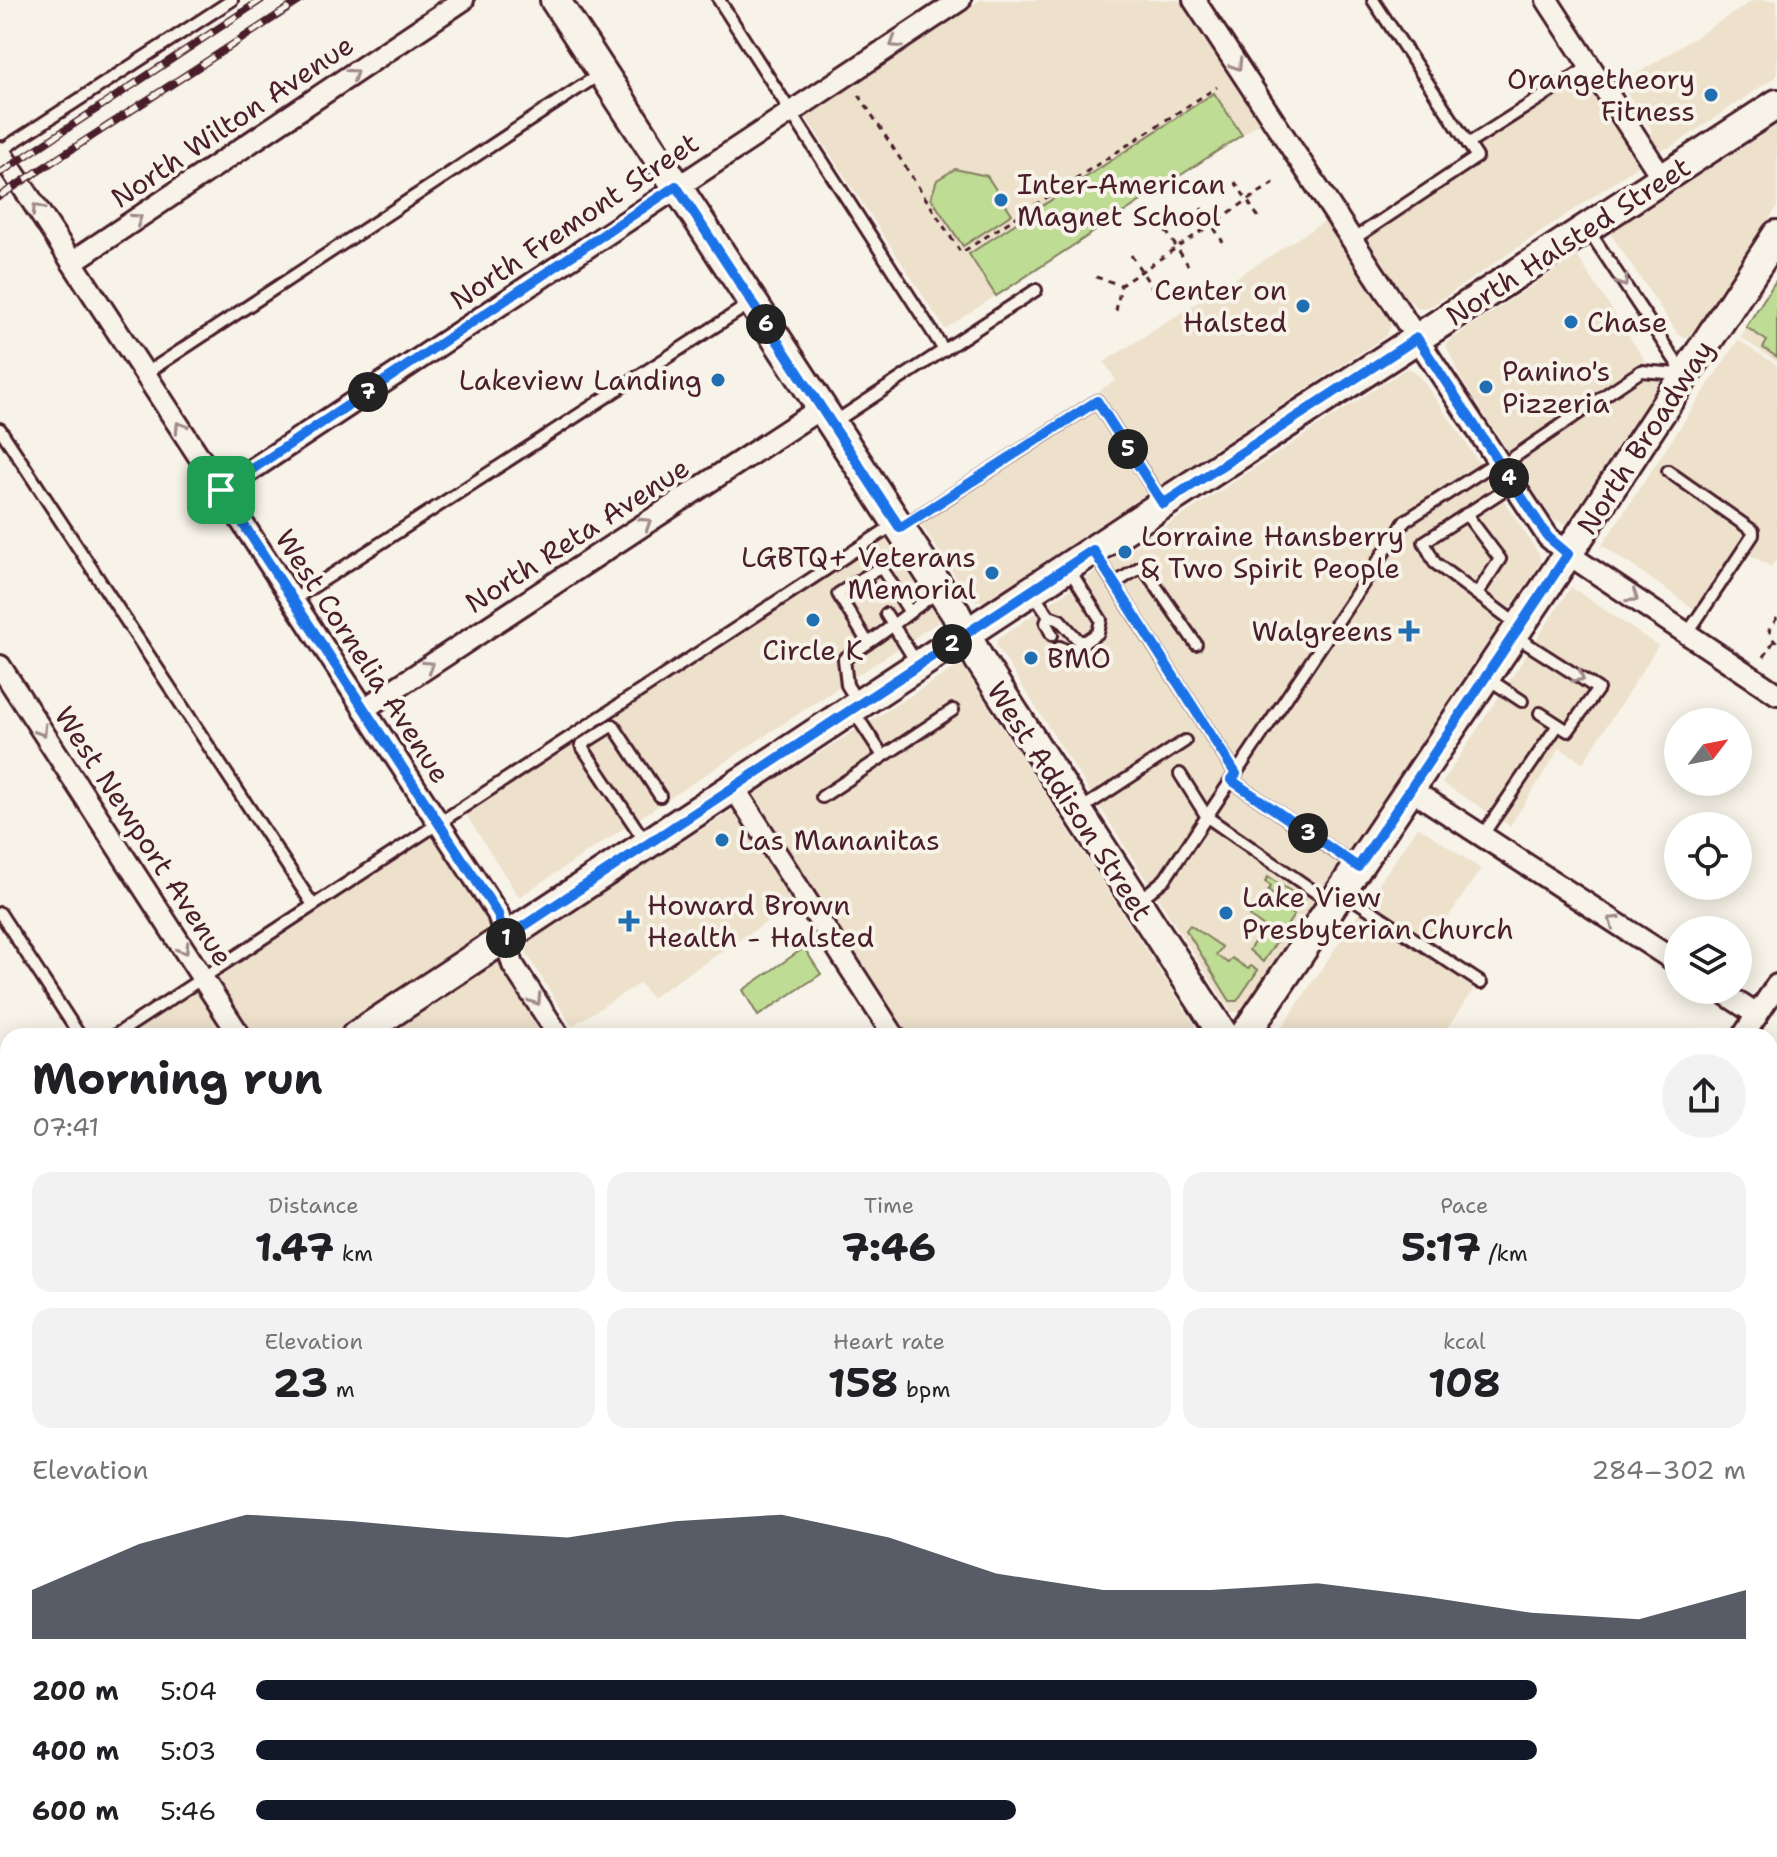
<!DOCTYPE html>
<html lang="en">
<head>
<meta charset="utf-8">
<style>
  body { margin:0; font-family:"Shantell Sans",sans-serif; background:#f2f2f2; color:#202124; height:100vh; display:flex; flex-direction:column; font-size:30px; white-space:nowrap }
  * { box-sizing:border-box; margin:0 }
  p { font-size:26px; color:#757577 }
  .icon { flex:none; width:44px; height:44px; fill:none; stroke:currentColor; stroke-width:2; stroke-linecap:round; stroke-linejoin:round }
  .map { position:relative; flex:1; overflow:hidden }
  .panel { position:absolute; left:0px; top:1028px; width:1778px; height:830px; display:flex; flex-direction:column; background:#fff; border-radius:24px 24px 0 0; box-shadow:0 4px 20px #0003 }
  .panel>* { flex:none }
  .needle { width:52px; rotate:58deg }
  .fabs { position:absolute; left:1664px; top:708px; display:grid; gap:16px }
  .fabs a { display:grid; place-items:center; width:88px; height:88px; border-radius:50%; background:#fff; box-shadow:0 4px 20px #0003; font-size:40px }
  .pin { position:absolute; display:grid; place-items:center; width:68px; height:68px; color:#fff; margin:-34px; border-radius:16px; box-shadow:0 4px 12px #0006 }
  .km { position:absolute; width:40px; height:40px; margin:-20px; border-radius:50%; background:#222; color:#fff; font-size:22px; line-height:40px; text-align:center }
  .round { display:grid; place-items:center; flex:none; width:84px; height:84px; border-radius:42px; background:#f2f2f2 }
  .head { display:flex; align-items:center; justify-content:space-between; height:136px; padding:0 32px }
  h1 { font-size:44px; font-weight:700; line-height:60px }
  .metrics { display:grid; grid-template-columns:repeat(3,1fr); gap:12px; height:136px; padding:8px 32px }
  .metrics div { display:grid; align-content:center; border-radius:20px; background:#f2f2f2; text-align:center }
  .metrics b { font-size:40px; font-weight:700 }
  .metrics small { font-size:22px; font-weight:400 }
  .metrics p { font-size:22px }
  .chart { height:224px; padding:16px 32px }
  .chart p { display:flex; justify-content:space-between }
  .chart svg { width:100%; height:144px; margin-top:8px; fill:#111827; opacity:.7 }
  ul { padding:0 32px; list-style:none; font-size:26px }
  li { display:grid; grid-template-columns:128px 96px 1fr; align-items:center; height:60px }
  li i { height:20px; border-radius:10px; background:#111827 }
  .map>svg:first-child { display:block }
  .built { fill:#ede1cc }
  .green { fill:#bedc94; stroke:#847e60; stroke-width:2 }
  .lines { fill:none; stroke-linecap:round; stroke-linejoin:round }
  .lane-casing { stroke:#4a1f2b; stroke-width:16 }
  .street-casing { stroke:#4a1f2b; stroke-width:26 }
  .secondary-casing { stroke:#4a1f2b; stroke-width:34 }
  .path { stroke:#4a1f2b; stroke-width:3; stroke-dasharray:6 6; stroke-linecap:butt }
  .lane { stroke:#f7f3e8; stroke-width:10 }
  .street { stroke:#f7f3e8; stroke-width:20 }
  .secondary { stroke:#f7f3e8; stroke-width:28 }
  .rail-casing { stroke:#4a1f2b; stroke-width:8 }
  .rail { stroke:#f7f3e8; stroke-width:5; stroke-dasharray:15; stroke-linecap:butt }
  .oneway { stroke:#a0898a }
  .route-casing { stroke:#fff; stroke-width:16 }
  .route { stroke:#1a73e8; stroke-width:10 }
  .poi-dot { fill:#1f6fb2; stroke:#f7f3e8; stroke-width:3 }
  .labels { text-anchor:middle; stroke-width:8; stroke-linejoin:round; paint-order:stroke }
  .poi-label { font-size:28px; fill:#4a1f2b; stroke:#f7f3e8; text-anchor:start }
  .street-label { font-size:28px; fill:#4a1f2b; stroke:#f7f3e8 }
</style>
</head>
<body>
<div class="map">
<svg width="1777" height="1857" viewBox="0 0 1777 1857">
  <rect width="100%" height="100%" fill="#f7f3e8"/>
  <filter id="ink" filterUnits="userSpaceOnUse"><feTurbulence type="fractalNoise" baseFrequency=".0125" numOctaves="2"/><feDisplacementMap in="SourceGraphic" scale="16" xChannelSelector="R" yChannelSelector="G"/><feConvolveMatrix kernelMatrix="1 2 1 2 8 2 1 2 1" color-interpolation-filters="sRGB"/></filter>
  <g filter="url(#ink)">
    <g class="built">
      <polygon points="980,0 1179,0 1260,123 945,329 804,114"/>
      <polygon points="1754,0 1777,0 1777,76 1673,146 1662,150 1651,140 1651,129 1621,84"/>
      <polygon points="1585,75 1639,158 1638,166 1433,305 1419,309 1405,297 1361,230 1482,150 1478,145"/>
      <polygon points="1777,125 1777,207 1692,335 1684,338 1678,334 1610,233"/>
      <polygon points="1325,221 1390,317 1391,326 1386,336 984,601 977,601 969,597 913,512 1116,380 1104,362"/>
      <polygon points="1577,256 1653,373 1662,380 1566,524 1553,520 1461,379 1446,345 1447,342"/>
      <polygon points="1777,281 1777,362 1740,337"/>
      <polygon points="1738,340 1777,365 1777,558 1771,567 1747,553 1706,617 1602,545"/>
      <polygon points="1407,368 1414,371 1426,385 1458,431 1539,554 1541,562 1243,1009 1238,1012 1231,1012 996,645 997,640 1118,556 1122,548 1131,549"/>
      <polygon points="886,539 940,621 519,897 465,813"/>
      <polygon points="1571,587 1658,646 1583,763 1560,748 1510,826 1442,783"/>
      <polygon points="961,664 1202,1036 907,1036 752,795"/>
      <polygon points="734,809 795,904 651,998 640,983 572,1026 521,945"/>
      <polygon points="1418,826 1481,869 1426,950 1476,985 1442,1036 1282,1036 1278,1033"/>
      <polygon points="432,833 491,927 501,963 545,1034 125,1036"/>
      <polygon points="8,1111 8,1403 0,1408 0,1116"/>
      <polygon points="609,1850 676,1850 672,1857 604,1857"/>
      <polygon points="723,1850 803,1850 798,1857 719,1857"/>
    </g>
    <g class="green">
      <polygon points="1214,93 1242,135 996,296 969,254"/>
      <polygon points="955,169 987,176 1012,214 963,246 931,198 937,180"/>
      <polygon points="1777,279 1777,357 1763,348 1767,341 1746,327"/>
      <polygon points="1268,877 1305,900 1297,911 1268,891 1271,886 1265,882"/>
      <polygon points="1264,897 1270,901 1265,909 1271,913 1278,904 1294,915 1263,962 1249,950 1264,927 1250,917"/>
      <polygon points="1190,925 1222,947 1216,955 1228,963 1232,958 1248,969 1251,966 1258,970 1237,1001 1230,1001 1186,930"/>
      <polygon points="804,948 821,974 758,1016 743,990"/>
    </g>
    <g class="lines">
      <defs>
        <g id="lane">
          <polyline points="719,0 944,350 833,423"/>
          <polyline points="1468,144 1590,66"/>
          <polyline points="0,151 232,0"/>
          <polyline points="1589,231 1684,374"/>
          <polyline points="1352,240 1477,157 1373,0"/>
          <polyline points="944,350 1036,290"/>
          <polyline points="145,374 600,74"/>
          <polyline points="0,429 313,905"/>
          <polyline points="1501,466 1641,371 1679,374"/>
          <polyline points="1668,471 1753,531 1753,535 1687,634"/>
          <polyline points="1513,484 1424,542 1435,563 1518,625"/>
          <polyline points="1466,514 1500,559 1477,594"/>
          <polyline points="902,527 1097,401 1162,502"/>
          <polyline points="1094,552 1236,774"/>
          <polyline points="881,567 909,611"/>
          <path d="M863,578l-25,16 30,49c25,-16 45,-35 70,-51"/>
          <polyline points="1114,584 1142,566 1196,644"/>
          <polyline points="872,592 863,578 912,548"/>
          <polyline points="1034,594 1049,616 1060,620 1079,641 1086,641 1098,633 1101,620 1069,569"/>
          <polyline points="293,600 751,303"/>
          <polyline points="886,614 918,665"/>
          <polyline points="1049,616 1046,623 1052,635"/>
          <polyline points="1515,636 1598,689 1568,731 1540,713"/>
          <polyline points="1060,647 1069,652 1086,641"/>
          <polyline points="1487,678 1522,701"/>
          <polyline points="859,704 847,685 844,659 868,643"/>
          <polyline points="854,712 883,756"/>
          <polyline points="1180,774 1207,817 1331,903"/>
          <polyline points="1231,780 1356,866"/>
          <polyline points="822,797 953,710"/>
          <polyline points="1078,811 1185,741"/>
          <polyline points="1482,836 1558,725"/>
          <polyline points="646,843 581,745 613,725 660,796"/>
          <polyline points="1343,892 1481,983"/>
          <polyline points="1137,902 1165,879 1405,521 1498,461"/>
          <polyline points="0,913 80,1036"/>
          <polyline points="114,1036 895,524"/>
          <polyline points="0,1111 8,1106"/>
          <polyline points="0,1416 8,1411"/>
          <polyline points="1770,1438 1777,1428"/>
          <polyline points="586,1850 591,1857"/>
        </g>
        <g id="street">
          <polyline points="1194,0 1548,537 1568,554 1777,694"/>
          <polyline points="1547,0 1663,179"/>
          <polyline points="0,152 498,914 513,965 559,1036"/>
          <polyline points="72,262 463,0"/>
          <polyline points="221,490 960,0"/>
          <polyline points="0,666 240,1036"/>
          <polyline points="364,709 821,408"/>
          <polyline points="734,788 894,1036"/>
          <polyline points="1410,789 1678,963"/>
          <polyline points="1719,990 1757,1015"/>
          <polyline points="1743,1036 1777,985"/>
          <polyline points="0,1156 8,1169"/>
          <polyline points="0,1656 8,1669"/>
          <polyline points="1770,1760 1777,1765"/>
          <polyline points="126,1850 130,1857"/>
          <polyline points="455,1850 460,1857"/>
          <polyline points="968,1850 978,1857"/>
          <polyline points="1358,1850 1369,1857"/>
        </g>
        <g id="secondary">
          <polyline points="555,0 955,612 979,659 1224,1036"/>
          <polyline points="356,1036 1163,504 1777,104"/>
          <polyline points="1244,1036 1554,575 1777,235"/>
          <polyline points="0,1269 8,1264"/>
          <polyline points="1770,1400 1777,1405"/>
          <polyline points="701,1857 706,1850"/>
        </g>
      </defs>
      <use href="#lane" class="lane-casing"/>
      <use href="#street" class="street-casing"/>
      <use href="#secondary" class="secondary-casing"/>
      <g class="path">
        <polyline points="859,95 961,253 1217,87"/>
        <polyline points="1235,182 1261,221"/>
        <polyline points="1201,208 1223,242"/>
        <polyline points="1166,231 1188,265"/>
        <polyline points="1131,255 1153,289"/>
        <polyline points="1096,277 1121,285 1278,180"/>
        <polyline points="1116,311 1121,285"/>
        <polyline points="1777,618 1769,630 1774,641 1777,642"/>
        <polyline points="1764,657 1774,641"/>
      </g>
      <use href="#lane" class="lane"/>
      <use href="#street" class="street"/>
      <use href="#secondary" class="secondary"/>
      <defs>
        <g id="rail">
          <polyline points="0,173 261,0"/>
          <polyline points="0,196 301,0"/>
        </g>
      </defs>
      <use href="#rail" class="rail-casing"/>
      <use href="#rail" class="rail"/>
    </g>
    <defs><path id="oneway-chevron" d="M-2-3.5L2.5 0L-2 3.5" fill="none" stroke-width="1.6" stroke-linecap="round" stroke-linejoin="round" transform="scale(2)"/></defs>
    <g class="oneway">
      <use href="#oneway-chevron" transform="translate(895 43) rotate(147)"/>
      <use href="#oneway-chevron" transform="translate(1237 65) rotate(57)"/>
      <use href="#oneway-chevron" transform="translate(353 74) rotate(-34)"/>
      <use href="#oneway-chevron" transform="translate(37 209) rotate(-123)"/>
      <use href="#oneway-chevron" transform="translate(137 219) rotate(-34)"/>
      <use href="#oneway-chevron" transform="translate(1623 282) rotate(56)"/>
      <use href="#oneway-chevron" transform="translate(180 427) rotate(-123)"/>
      <use href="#oneway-chevron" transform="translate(646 523) rotate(-33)"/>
      <use href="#oneway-chevron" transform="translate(1633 597) rotate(34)"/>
      <use href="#oneway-chevron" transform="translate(429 666) rotate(-33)"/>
      <use href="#oneway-chevron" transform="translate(1579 677) rotate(32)"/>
      <use href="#oneway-chevron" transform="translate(42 731) rotate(57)"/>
      <use href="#oneway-chevron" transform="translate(1613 921) rotate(-147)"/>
      <use href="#oneway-chevron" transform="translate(184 949) rotate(57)"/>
      <use href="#oneway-chevron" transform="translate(536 1000) rotate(57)"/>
    </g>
  </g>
  <g class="lines" filter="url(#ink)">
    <defs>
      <polygon id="route" points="676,186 900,528 1097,401 1163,504 1417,338 1548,537 1568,554 1358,867 1231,780 1236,774 1093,550 504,939 498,914 221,490"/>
    </defs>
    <use href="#route" class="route-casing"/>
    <use href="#route" class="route"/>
  </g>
  <g class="poi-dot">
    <circle cx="1711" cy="95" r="8"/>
    <circle cx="1001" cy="200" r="8"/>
    <circle cx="1303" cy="306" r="8"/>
    <circle cx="1571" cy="322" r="8"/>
    <circle cx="718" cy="380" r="8"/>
    <circle cx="1486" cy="387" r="8"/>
    <circle cx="1125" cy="552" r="8"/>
    <circle cx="992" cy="573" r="8"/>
    <circle cx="813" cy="620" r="8"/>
    <path d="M1405 619h8v8h8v8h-8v8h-8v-8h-8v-8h8z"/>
    <circle cx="1031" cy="658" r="8"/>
    <circle cx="722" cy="840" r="8"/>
    <circle cx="1226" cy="913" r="8"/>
    <path d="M625 909h8v8h8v8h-8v8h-8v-8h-8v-8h8z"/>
  </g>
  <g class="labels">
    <g class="poi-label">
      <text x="1695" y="89" text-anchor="end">Orangetheory<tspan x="1695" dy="32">Fitness</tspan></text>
      <text x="1017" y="194">Inter-American<tspan x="1017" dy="32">Magnet School</tspan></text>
      <text x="1287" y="300" text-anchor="end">Center on<tspan x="1287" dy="32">Halsted</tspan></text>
      <text x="1587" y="332">Chase</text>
      <text x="1502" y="381">Panino's<tspan x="1502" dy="32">Pizzeria</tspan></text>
      <text x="702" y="390" text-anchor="end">Lakeview Landing</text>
      <text x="1141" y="546">Lorraine Hansberry<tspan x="1141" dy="32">&amp; Two Spirit People</tspan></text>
      <text x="976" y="567" text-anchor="end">LGBTQ+ Veterans<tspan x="976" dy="32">Memorial</tspan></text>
      <text x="1393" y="641" text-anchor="end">Walgreens</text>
      <text x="813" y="660" text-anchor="middle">Circle K</text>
      <text x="1047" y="668">BMO</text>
      <text x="738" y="850">Las Mananitas</text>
      <text x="1242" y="907">Lake View<tspan x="1242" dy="32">Presbyterian Church</tspan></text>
      <text x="647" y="915">Howard Brown<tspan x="647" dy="32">Health - Halsted</tspan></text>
    </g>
    <g class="street-label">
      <text transform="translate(232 121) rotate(-34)" y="10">North Wilton Avenue</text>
      <text transform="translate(574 221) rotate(-34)" y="10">North Fremont Street</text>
      <text transform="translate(1568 241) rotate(-33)" y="10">North Halsted Street</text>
      <text transform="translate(1645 437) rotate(-57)" y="10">North Broadway</text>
      <text transform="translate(577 535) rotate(-33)" y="10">North Reta Avenue</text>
      <text transform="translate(363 656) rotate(57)" y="10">West Cornelia Avenue</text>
      <text transform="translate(1070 801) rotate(57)" y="10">West Addison Street</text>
      <text transform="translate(144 836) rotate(57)" y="10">West Newport Avenue</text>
    </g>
  </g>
</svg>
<div class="fabs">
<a><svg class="needle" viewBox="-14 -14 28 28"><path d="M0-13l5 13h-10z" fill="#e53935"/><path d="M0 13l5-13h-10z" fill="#757577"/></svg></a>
<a><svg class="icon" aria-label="locate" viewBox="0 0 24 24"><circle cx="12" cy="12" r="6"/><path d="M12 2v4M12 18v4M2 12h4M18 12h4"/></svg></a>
<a><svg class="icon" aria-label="layers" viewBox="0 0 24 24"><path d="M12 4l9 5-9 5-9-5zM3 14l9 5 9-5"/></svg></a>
</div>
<div class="pin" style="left:221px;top:490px;background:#1e9e55"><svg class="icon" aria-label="arrive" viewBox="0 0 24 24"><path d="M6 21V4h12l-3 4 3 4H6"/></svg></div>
<b class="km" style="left:506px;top:938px">1</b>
<b class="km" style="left:952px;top:644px">2</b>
<b class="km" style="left:1308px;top:833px">3</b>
<b class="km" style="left:1509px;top:478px">4</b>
<b class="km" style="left:1128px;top:449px">5</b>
<b class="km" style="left:766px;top:324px">6</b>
<b class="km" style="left:368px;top:392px">7</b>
<section class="panel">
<div class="head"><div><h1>Morning run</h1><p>07:41</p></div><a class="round"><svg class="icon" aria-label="share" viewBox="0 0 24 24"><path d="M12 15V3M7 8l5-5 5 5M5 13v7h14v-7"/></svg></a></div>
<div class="metrics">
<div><p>Distance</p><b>1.47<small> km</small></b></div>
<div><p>Time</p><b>7:46</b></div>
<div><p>Pace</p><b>5:17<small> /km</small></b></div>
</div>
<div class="metrics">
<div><p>Elevation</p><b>23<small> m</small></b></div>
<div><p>Heart rate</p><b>158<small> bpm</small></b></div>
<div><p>kcal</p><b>108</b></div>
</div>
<div class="chart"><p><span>Elevation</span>284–302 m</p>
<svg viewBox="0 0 160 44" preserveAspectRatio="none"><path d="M0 44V29L10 15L20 6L30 8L40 11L50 13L60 8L70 6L80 13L90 24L100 29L110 29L120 27L130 31L140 36L150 38L160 29V44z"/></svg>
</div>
<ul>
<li><b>200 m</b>5:04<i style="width:86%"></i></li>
<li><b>400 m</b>5:03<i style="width:86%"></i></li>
<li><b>600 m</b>5:46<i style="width:51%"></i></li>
</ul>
</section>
</div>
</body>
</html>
